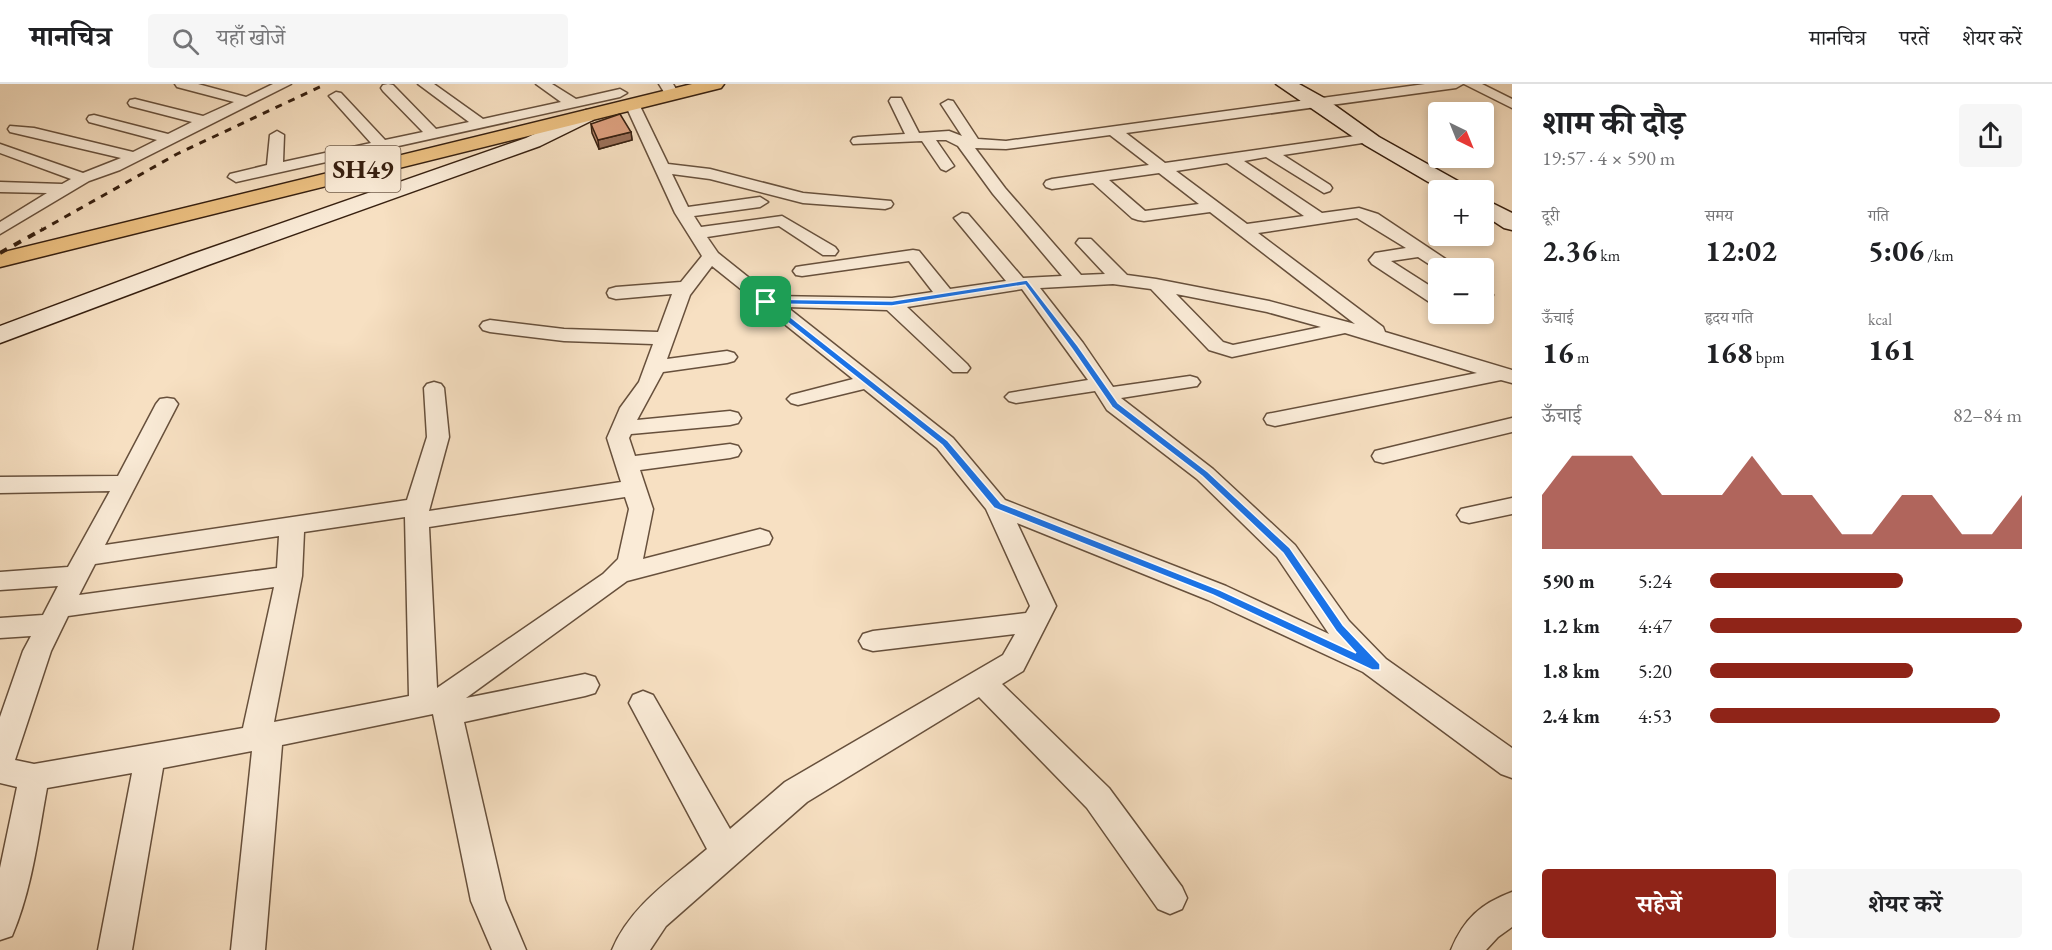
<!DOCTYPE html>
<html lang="hi">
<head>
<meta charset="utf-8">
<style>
  body { margin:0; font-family:"EB Garamond","Noto Serif Devanagari",serif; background:#f6f6f6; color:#202124; height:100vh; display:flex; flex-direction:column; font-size:22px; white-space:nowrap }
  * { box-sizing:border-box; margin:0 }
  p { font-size:20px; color:#757577 }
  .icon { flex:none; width:33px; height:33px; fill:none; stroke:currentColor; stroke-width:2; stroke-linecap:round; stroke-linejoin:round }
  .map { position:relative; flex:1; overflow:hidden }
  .details { display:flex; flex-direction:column; background:#fff; width:540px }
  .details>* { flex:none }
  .needle { width:39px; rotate:137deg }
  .fabs { position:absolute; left:1428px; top:18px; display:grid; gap:12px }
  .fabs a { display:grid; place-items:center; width:66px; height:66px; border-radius:6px; background:#fff; box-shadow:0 3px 9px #0003; font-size:30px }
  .pin { position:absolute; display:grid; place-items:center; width:51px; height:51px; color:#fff; margin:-26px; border-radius:12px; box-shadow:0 3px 9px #0006 }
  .round { display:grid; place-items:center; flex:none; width:63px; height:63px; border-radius:6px; background:#f6f6f6 }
  .head { display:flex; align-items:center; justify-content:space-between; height:102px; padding:0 30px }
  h1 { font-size:33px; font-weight:700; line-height:45px }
  .stats { display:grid; grid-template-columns:repeat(3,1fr); gap:9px; height:102px; padding:6px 30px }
  .stats div { display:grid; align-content:center }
  .stats b { font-size:30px; font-weight:700 }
  .stats small { font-size:16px; font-weight:400 }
  .stats p { font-size:16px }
  .chart { height:168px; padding:12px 30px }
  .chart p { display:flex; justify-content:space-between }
  .chart svg { width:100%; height:108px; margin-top:6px; fill:#8f2418; opacity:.7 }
  .cta { display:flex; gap:12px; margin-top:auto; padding:12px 30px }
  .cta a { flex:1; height:69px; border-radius:6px; background:#8f2418; color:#fff; font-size:24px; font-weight:700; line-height:69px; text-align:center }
  .cta a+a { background:#f6f6f6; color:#202124 }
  ul { padding:0 30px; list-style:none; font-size:20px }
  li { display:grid; grid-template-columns:96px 72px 1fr; align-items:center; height:45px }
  li i { height:15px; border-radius:8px; background:#8f2418 }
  header { display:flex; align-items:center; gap:36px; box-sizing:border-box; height:84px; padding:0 30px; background:#fff; border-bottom:2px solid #e0e0e0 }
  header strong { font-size:28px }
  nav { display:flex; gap:33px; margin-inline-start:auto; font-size:21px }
  .search { width:420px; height:54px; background:#f6f6f6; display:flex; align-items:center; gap:15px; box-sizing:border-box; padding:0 21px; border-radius:6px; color:#757577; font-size:22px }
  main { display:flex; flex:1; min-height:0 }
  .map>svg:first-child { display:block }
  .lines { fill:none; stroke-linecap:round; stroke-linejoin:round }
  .street-casing { stroke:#67503c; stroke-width:3 }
  .secondary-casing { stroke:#372010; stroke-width:3 }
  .primary-casing { stroke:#372010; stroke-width:3 }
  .street { fill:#faebd7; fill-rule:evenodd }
  .secondary { fill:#faebd7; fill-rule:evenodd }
  .primary { fill:#ecc081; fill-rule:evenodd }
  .rail-far1 { stroke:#372010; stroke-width:3; stroke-dasharray:7 7; stroke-linecap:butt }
  .rail { stroke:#372010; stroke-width:4; stroke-dasharray:8 8; stroke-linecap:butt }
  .wall { fill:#be8a6d; stroke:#372010; stroke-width:1.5 }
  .shaded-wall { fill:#9b7059; stroke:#372010; stroke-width:1.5 }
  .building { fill:#dda07f; stroke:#372010; stroke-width:1.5 }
  .route { fill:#1a73e8; stroke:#fff; stroke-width:1.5; fill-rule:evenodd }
  .labels { text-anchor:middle; stroke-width:4.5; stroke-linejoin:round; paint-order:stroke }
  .shield { fill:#faebd7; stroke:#725d4c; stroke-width:1.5 }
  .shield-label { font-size:26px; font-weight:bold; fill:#372010 }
</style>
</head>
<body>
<header>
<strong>मानचित्र</strong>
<div class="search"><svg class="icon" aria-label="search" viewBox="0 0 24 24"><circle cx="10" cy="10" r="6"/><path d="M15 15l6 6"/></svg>यहाँ खोजें</div>
<nav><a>मानचित्र</a><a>परतें</a><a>शेयर करें</a></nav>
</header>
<main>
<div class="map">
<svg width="1512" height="866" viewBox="0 0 1512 866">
  <rect width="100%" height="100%" fill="#f7e0c2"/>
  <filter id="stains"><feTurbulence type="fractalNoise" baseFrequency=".00333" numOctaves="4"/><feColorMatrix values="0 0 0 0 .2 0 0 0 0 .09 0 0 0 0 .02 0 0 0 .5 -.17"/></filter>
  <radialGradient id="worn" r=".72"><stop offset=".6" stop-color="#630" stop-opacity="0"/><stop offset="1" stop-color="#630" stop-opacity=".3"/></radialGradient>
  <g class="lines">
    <defs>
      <g id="street">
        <polygon points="175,0 198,0 246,13 273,0 291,0 120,86 89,97 0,150 0,138 47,109 0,108 0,98 62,100 71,95 0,69 0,60 83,89 121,74 10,48 8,45 10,42 34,44 133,68 157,56 89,38 87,35 89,32 94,31 168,50 192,38 130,22 128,19 130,16 135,15 203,32 234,18 177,3"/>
        <polygon points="388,0 393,1 436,45 469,38 418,0 434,0 483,35 561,18 536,0 552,0 576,15 620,5 627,9 620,13 236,98 228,93 230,90 267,81 270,51 277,47 284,51 283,78 371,59 329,12 336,8 341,9 385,56 423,48 383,7 381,4 383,1"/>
        <polygon points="659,0 673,0 679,10 672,14 667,13"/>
        <path d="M1425,0h38l-7,4 -330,45 39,30 204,-29 5,1 2,3 -2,3 -5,1 -86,13 47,30 2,3 -2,3 -6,2 -58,-36 -22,4 78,52 37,-5 19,6 75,50 3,4h-18v2l-20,-13 -27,4 47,30v13l-7,-1 -59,-39 -3,-4 6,-7 31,-5 -49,-30 -99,15 125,94 2,5 127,38v13l-11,-3 -226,46 -8,-2 -3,-5 3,-5 210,-41 -132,-40 -113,24 -23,-7 -58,-61 -38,-5 -73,4 43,55 30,44 77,-11 7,2 3,4 -3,4 -76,12 92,71 82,76 54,76 37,38 126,89v30l-11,-4 -138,-102 -155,-72 -191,-77 39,83 -33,65 -21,13 107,104 73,99 5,11 -5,11 -12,5 -12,-5 -71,-101 -108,-111 -172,105 -141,124 -16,24h-38c18,-44 60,-71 95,-101l-78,-146 4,-8 10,-4 10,4 77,134 55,-47 218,-127 12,-21 -142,17 -10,-3 -4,-7 4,-7 10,-3 153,-18 4,-7 -44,-97 -49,-61 -73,-59 -66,16 -7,-2 -4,-4 4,-4 62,-16 -141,-113 -22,29 -23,64 60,-8 7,2 3,4 -3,4 -7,2 -64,9 -26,48 93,-9 8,2 3,5 -3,5 -8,2 -99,9 -2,4 6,18 95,-12 8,2 3,5 -3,5 -8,2 -90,12 13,39 -10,50 117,-30 9,3 3,6 -3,6 -142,37 -161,117 119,-24 10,3 4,8 -4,8 -10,3 -121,26 41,178 21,50h-34l-21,-49 -38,-187 -151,31 -17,205h-34l21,-199 -89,17 -31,182h-34l34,-177 -85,15c-9,49 -15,101 -35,148l-12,4v-72l17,-81 -17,-4v-66l23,-66 8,-15 -31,2v-20l43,-3 15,-29 -58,4v-18l68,-5 42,-76 -110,2v-16l118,-1 38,-72 4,-5 7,-1 7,1 4,5 -73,141 302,-45 20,-63 -3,-49 3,-4 7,-2 7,2 3,4 5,49 -20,74 192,-29 -14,-44 13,-30 19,-26 14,-38 -89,-3 -74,-9 -7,-2 -3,-4 3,-4 7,-2 74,9 94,3 14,-38 -56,5 -7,-2 -2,-4 2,-4 7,-2 65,-5 21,-26 -27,-43 -50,-109 2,-3 5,-1 7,4 29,60 42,5 93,24 88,8 2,3 -2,3 -6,2 -82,-6 -93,-24 -38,-5 16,33 72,-10 8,5 -8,5 -66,9 7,11 81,-11 53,31 3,4 -3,4h-12l-44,-29 -72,11 11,16 54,43 120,2 41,-6 -24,-31 -107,15 -6,-1 -3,-4 3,-4 6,-1 111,-16 6,1 31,38 56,-8 -52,-63 8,-5 6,1 55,64 39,-2 -69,-82 -35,-48 -12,-6h-10l18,26 -8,5 -5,-2 -19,-28 -69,3 -2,-3 2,-3 5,-1 47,-3 -16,-33 2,-3h10l18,35 30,-2 13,5 -21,-32 7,-4 5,1 25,38 28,2zM1110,51l39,30 -97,14 -6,2 -2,3 2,3 6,2 41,-6 39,35 6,2 6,1 66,-9 145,112 -86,-23 -113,-22 -29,-4 -36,-36h-12l-3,4 29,31 -24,1 -76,-87 -30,-40 31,1zM1227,79l77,53 -57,8 -71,-53zM1159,89l40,31 -54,7 -36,-31zM1022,205l66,91 -79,13 -4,4 4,4 7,2 79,-12 12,19 90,69 80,78 52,77 -103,-48 -221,-86 -52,-62 -166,-131 100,3 66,62h14l3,-4 -3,-4 -60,-57zM1176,210l91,18 54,15 -88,18 -10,-3zM625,413l4,12 -11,50 -15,15 -166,114 -8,-161zM405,433l4,179 -135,26 28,-146 2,-44zM279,452l-2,32 -198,27 16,-31zM274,503l-31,141 -209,36 -19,-4 36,-109 17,-35z"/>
        <polygon points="1464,0 1482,0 1512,15 1512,24"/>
        <polygon points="1484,205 1491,207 1493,211 1491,216 1484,217"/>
        <polygon points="1512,334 1512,348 1383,379 1375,377 1372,372 1375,367"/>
        <polygon points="1512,414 1512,430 1469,439 1461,437 1457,431 1461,425"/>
        <path d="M1512,808v35l-14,10 -12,13h-35c13,-31 29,-46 61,-58z"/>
      </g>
      <g id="secondary">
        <polygon points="1276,0 1299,0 1326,15 1379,53 1465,101 1468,106 1442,106 1365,61"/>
        <polygon points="586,26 593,28 596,32 593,36 540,62 208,181 0,259 0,242 190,171 526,54"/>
        <polygon points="1484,115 1512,129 1512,146 1504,144 1484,131"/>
      </g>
      <polygon id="primary" points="692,0 724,0 721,4 0,183 0,169"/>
    </defs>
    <use href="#street" class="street-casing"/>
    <use href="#secondary" class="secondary-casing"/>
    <use href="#primary" class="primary-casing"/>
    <use href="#street" class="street"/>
    <use href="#secondary" class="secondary"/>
    <use href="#primary" class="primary"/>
    <polyline class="rail-far1" points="40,147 177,70 326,0"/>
    <polyline class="rail" points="0,169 43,145"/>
  </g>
  <polygon class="wall" points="591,40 631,48 632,56 599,65 592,49"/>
  <polygon class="shaded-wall" points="631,48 632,56 599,65 598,56"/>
  <polygon class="building" points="620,30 631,48 598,56 591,40"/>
  <path class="route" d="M1027,196l51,66 40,57 90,69 82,76 53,77 37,39v6h-8l-159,-75 -219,-87 -52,-63 -180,-143 4,-3 126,2zM1025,201l47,64 40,58 90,69 81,77 53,78 20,22 -136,-63 -219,-87 -53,-62 -174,-137 118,2z"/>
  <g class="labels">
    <rect class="shield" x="325.5" y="62" width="75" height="46" rx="4.5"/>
    <g class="shield-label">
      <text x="363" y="94">SH49</text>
    </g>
  </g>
  <rect width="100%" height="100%" filter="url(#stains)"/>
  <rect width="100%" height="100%" fill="url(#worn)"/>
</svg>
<div class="fabs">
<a><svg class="needle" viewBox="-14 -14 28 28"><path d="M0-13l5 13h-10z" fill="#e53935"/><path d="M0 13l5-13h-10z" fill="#757577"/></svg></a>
<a>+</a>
<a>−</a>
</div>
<div class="pin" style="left:766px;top:218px;background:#1e9e55"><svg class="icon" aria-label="arrive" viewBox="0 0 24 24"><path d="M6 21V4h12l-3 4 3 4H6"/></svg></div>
</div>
<section class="details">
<div class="head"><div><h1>शाम की दौड़</h1><p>19:57 · 4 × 590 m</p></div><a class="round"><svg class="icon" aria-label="share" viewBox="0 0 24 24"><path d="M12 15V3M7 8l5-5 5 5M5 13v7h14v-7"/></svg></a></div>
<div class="stats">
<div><p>दूरी</p><b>2.36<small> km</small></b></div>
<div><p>समय</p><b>12:02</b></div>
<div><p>गति</p><b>5:06<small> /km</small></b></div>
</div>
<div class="stats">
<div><p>ऊँचाई</p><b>16<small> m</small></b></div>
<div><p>हृदय गति</p><b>168<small> bpm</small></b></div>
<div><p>kcal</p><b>161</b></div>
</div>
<div class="chart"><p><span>ऊँचाई</span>82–84 m</p>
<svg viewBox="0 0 160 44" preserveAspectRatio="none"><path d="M0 44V22L10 6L20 6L30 6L40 22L50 22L60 22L70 6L80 22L90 22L100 38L110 38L120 22L130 22L140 38L150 38L160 22V44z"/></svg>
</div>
<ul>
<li><b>590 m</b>5:24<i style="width:62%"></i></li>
<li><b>1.2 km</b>4:47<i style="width:100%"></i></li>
<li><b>1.8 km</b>5:20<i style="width:65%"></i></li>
<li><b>2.4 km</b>4:53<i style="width:93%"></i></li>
</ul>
<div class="cta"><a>सहेजें</a><a>शेयर करें</a></div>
</section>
</main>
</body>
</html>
